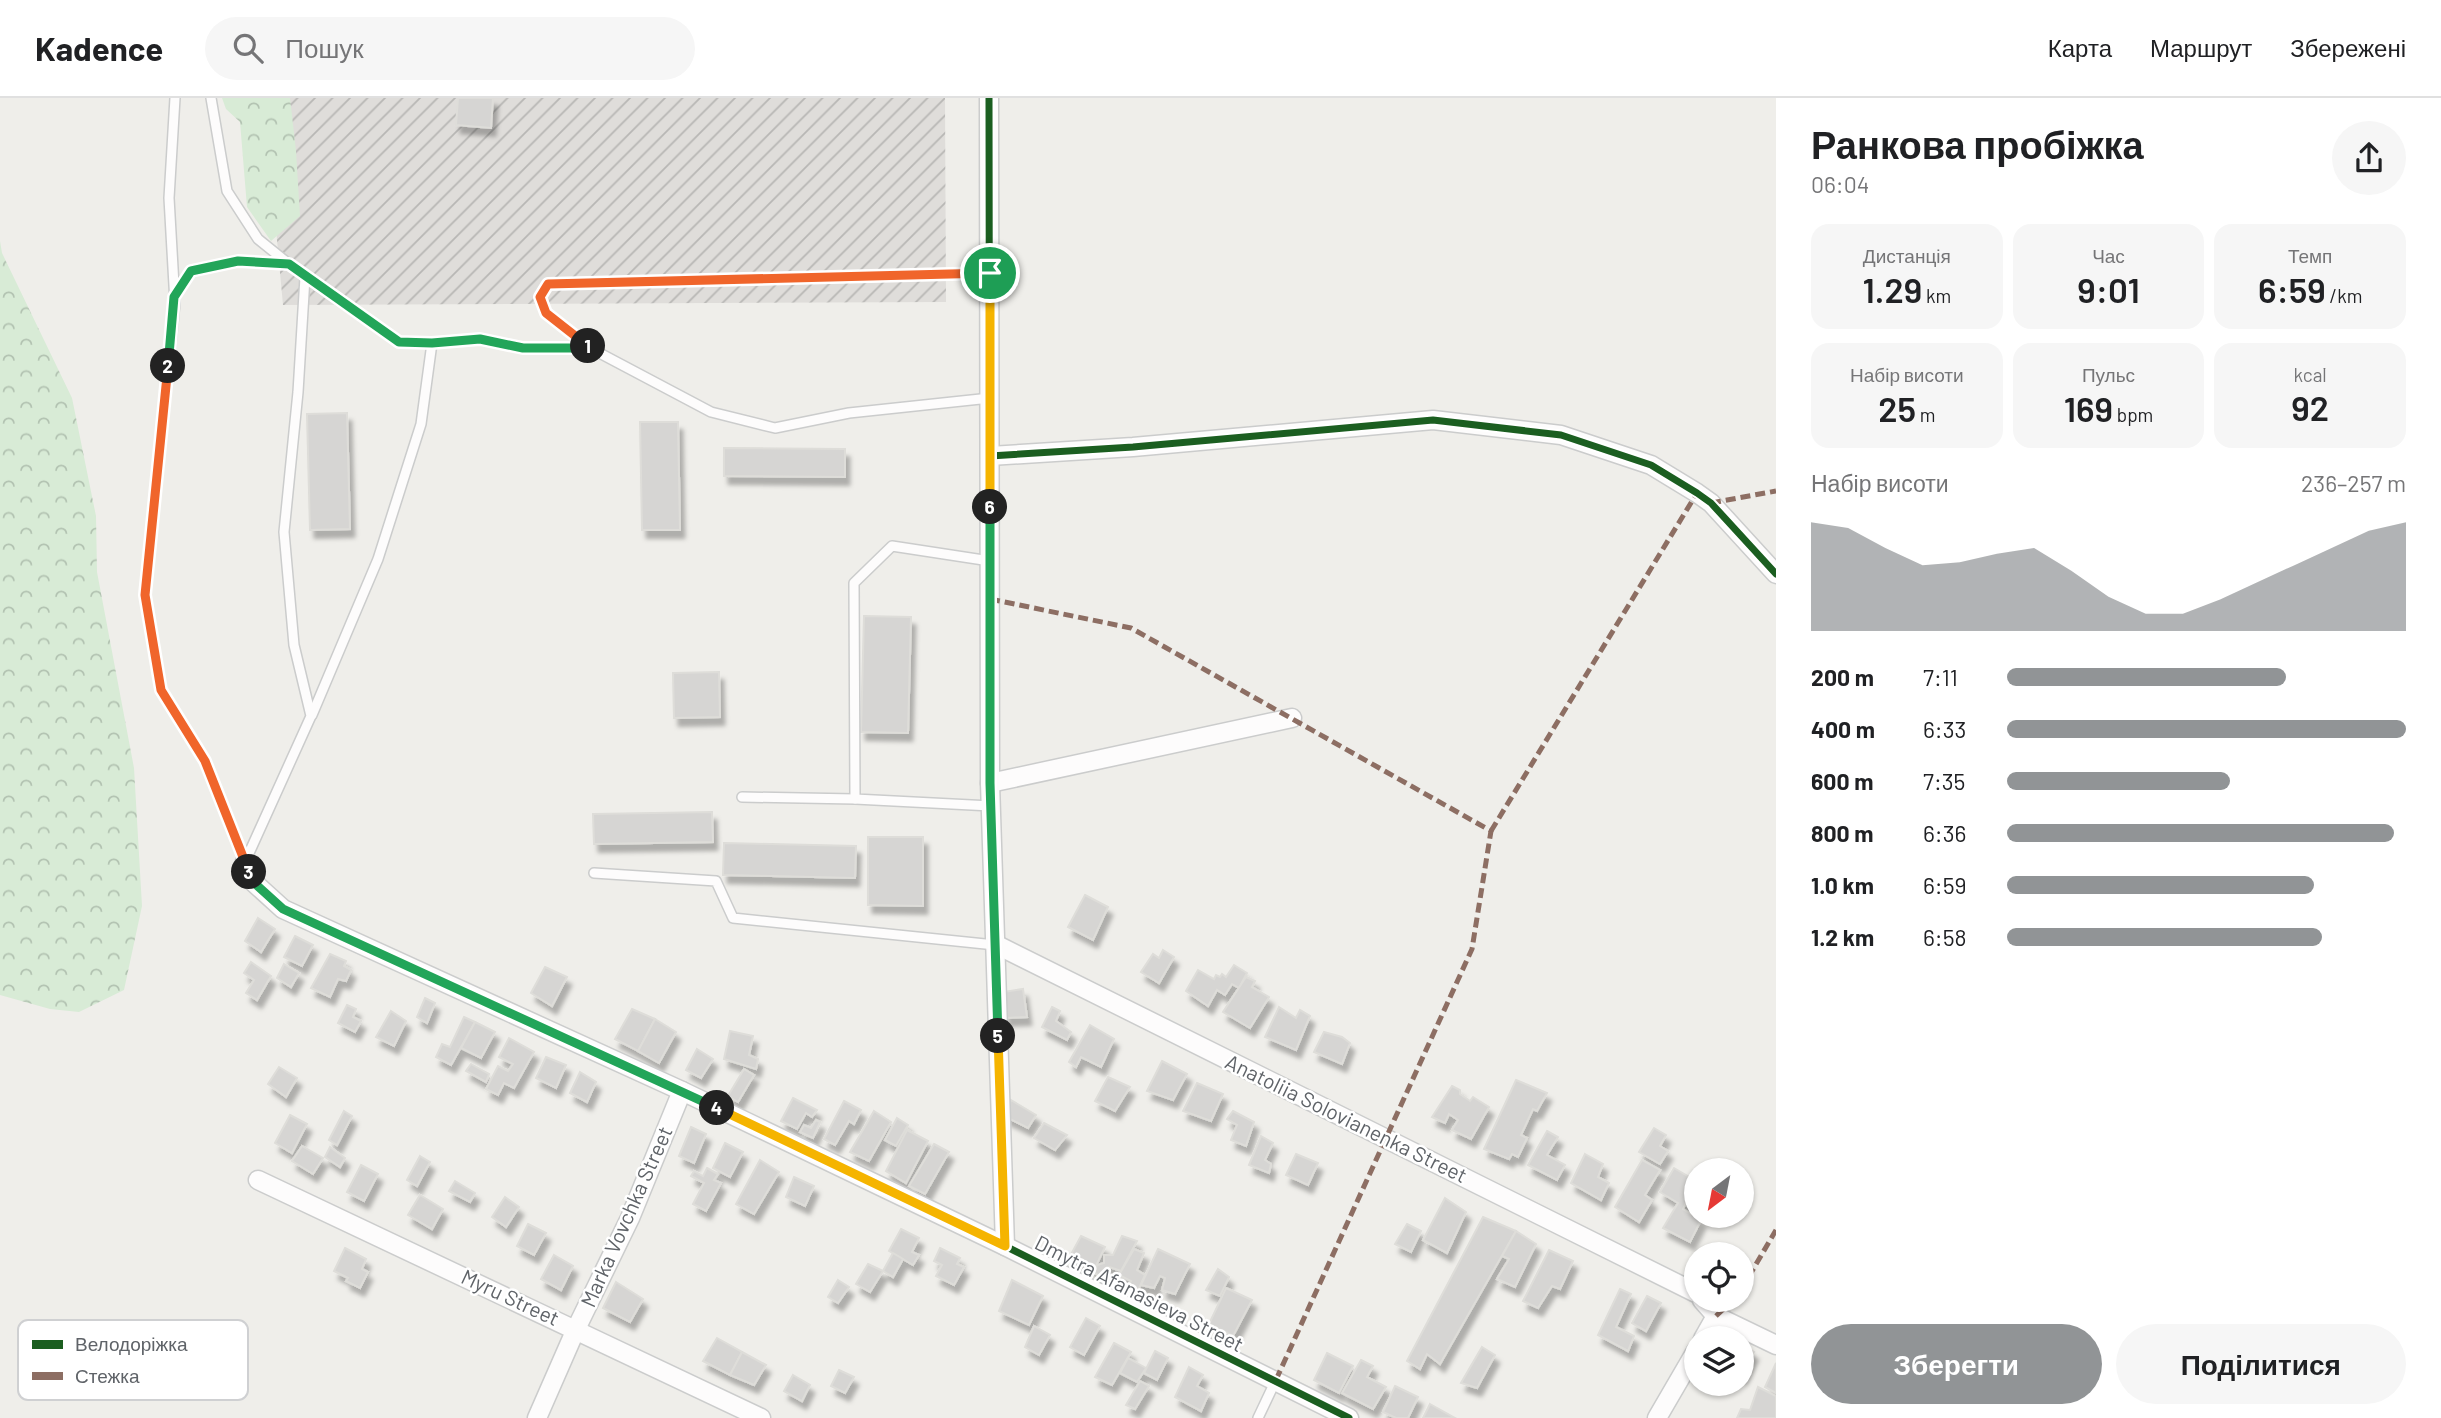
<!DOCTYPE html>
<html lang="uk">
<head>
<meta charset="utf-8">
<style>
  body { margin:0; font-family:Barlow,sans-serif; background:#f6f6f6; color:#202124; height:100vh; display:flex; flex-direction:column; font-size:26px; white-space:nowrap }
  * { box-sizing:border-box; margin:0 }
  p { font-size:23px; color:#757577 }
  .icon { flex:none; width:38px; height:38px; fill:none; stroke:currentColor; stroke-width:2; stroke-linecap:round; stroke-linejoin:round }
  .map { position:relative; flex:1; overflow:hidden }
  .panel { display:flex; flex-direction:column; background:#fff; width:665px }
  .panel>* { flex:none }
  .needle { width:46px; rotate:212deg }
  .fabs { position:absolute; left:1684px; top:1060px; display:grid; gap:14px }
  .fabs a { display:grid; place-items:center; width:70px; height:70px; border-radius:50%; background:#fff; box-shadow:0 2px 5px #0004; font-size:35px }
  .pin { position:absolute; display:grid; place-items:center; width:60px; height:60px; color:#fff; margin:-30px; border:4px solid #fff; border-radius:50%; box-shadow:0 2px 7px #0007 }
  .km { position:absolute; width:35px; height:35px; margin:-18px; border-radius:50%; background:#222; color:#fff; font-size:19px; line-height:35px; text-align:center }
  .round { display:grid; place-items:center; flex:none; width:74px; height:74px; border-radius:37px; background:#f6f6f6 }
  .head { display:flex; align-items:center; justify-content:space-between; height:119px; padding:0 35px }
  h1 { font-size:38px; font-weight:600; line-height:52px }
  .metrics { display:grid; grid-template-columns:repeat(3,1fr); gap:10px; height:119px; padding:7px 35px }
  .metrics div { display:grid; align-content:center; border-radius:18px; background:#f6f6f6; text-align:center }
  .metrics b { font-size:35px; font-weight:600 }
  .metrics small { font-size:19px; font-weight:400 }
  .metrics p { font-size:19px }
  .chart { height:196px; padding:14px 35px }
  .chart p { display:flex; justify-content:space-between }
  .chart svg { width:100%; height:126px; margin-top:7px; fill:#919496; opacity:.7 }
  .button { display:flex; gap:14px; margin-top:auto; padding:14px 35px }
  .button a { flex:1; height:80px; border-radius:42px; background:#919496; color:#fff; font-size:28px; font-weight:600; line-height:80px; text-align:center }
  .button a+a { background:#f6f6f6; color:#202124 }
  ul { padding:0 35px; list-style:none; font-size:23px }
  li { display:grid; grid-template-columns:112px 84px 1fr; align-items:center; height:52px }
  li i { height:18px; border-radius:9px; background:#919496 }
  header { display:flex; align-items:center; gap:42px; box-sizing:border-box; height:98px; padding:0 35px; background:#fff; border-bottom:2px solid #e0e0e0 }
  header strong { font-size:33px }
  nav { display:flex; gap:38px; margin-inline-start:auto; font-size:24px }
  .search { width:490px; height:63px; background:#f6f6f6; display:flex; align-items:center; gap:18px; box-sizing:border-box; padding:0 24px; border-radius:38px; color:#757577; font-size:26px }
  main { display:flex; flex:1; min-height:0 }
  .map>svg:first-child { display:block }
  .industrial { fill:url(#industrial-furrows) }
  .forest { fill:url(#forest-crowns) }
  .building { fill:#d6d5d3; stroke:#deddd9; stroke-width:2; filter:url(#shadow) }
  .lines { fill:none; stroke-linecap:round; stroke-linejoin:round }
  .lane-casing { stroke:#cbcccc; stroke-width:12 }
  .street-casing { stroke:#cbcccc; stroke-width:21 }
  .lane { stroke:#fdfcfc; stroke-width:9 }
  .street { stroke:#fdfcfc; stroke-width:18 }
  .quiet { stroke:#8d6e63; stroke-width:5; stroke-dasharray:10 5; stroke-linecap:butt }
  .cycleway-casing { stroke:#fff; stroke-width:11 }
  .cycleway { stroke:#1b5e20; stroke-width:7 }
  .split-1-casing { stroke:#fff; stroke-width:14 }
  .split-2-casing { stroke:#fff; stroke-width:14 }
  .split-3-casing { stroke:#fff; stroke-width:14 }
  .split-4-casing { stroke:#fff; stroke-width:14 }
  .split-5-casing { stroke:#fff; stroke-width:14 }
  .split-6-casing { stroke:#fff; stroke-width:14 }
  .split-7-casing { stroke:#fff; stroke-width:14 }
  .split-1 { stroke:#f0652b; stroke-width:9 }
  .split-2 { stroke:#22a559; stroke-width:9 }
  .split-3 { stroke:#f0652b; stroke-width:9 }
  .split-4 { stroke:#22a559; stroke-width:9 }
  .split-5 { stroke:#f5b400; stroke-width:9 }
  .split-6 { stroke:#22a559; stroke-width:9 }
  .split-7 { stroke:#f5b400; stroke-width:9 }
  .labels { text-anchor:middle; stroke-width:5; stroke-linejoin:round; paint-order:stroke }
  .street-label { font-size:21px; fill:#5f6368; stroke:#fff }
  .key { fill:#fff; stroke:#cfd0d2; stroke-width:2 }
  .key-label { font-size:19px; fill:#5f6368 }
</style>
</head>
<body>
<header>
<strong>Kadence</strong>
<div class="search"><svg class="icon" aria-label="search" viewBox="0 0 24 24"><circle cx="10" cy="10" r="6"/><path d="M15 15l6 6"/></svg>Пошук</div>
<nav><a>Карта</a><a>Маршрут</a><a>Збережені</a></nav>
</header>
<main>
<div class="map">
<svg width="1776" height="1320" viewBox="0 0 1776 1320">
  <defs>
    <pattern id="industrial-furrows" width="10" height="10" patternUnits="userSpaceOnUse" patternTransform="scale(1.75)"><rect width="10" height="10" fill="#dfddda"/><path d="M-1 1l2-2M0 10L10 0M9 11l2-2" fill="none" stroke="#b8b7b5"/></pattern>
    <pattern id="forest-crowns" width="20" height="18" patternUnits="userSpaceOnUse" patternTransform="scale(1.75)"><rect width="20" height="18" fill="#d8ebd6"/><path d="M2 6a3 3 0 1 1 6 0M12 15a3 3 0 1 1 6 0" fill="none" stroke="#b2c2b1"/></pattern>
    <filter id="shadow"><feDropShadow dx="4.5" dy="8" stdDeviation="2" flood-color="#0004"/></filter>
  </defs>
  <rect width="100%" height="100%" fill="#efeeea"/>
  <polygon class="industrial" points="264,0 945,0 946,204 283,207"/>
  <g class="forest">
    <polygon points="222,0 290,0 296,53 300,118 271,143 247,109 240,24 226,11"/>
    <polygon points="0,143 2,155 72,300 96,418 97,474 134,670 142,808 124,892 79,914 50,911 0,897"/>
  </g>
  <g class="building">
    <polygon points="458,0 493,0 491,30 456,27"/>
    <polygon points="347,315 350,431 310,432 307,316"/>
    <polygon points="640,324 678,324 680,432 642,432"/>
    <polygon points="724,350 845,351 845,379 724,378"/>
    <polygon points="864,518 911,519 908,635 861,634"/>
    <polygon points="719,574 720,619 674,620 673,575"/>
    <polygon points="712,714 713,744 594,746 593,716"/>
    <polygon points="868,739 923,739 923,808 868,807"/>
    <polygon points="724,745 856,748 855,780 723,777"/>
    <polygon points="1085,797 1108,809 1093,842 1068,829"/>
    <polygon points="258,820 275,831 261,854 245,843"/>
    <polygon points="295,838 313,847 302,868 284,859"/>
    <polygon points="1163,852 1174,859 1159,885 1141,874 1153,856 1159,860"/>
    <polygon points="330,856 346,863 344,868 351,872 346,883 338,881 330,899 311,890"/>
    <polygon points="251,864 271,878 257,902 246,895 254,882 244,875"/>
    <polygon points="284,866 299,875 291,889 277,880"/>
    <polygon points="1234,867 1247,875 1239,890 1232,886 1225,897 1217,892 1208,908 1186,893 1198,872 1214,881 1216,877 1220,879 1222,876 1226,879"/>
    <polygon points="545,869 567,879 552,908 531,895"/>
    <polygon points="1246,879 1255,883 1252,889 1269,899 1250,930 1223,914"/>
    <polygon points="1023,891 1027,919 1005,920 1003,894"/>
    <polygon points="425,900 435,905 427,925 417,919"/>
    <polygon points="347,907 356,911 353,919 361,923 355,934 338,925"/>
    <polygon points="1052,909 1060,913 1056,923 1071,934 1067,942 1042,929"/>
    <polygon points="1279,909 1296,920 1300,912 1310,918 1296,952 1265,939"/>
    <polygon points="632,911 655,921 638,953 615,941"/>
    <polygon points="391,913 406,923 394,948 376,939"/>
    <polygon points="464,919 475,924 451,967 436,959 442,946 450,949"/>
    <polygon points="655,921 676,934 659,965 638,953"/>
    <polygon points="475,924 495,934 481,960 461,950"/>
    <polygon points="1090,927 1114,941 1101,969 1081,959 1076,969 1069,964"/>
    <polygon points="730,933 753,938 749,957 758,961 756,971 724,961"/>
    <polygon points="1324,934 1342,939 1350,945 1342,966 1314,954"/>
    <polygon points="509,940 534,954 514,990 504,985 498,997 486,991 498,968 508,973 513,966 499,959"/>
    <polygon points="697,951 713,961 701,980 686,972"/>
    <polygon points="546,959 566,967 556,990 536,980"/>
    <polygon points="1162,963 1187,976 1173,1002 1147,993"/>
    <polygon points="471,966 489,976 486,984 466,973"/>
    <polygon points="279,969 297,980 286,999 268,986"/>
    <polygon points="744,971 754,977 738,1004 728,998"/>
    <polygon points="580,974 596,984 587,1004 570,995"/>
    <polygon points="1108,979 1130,989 1115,1013 1095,1003"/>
    <polygon points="1516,982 1547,995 1537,1013 1533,1011 1521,1037 1527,1040 1518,1059 1512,1056 1509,1061 1484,1051"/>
    <polygon points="1197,985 1223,996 1211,1023 1183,1013"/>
    <polygon points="1452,988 1460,992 1460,996 1470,1003 1473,999 1489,1009 1471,1041 1452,1032 1458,1022 1449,1016 1445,1025 1432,1019"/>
    <polygon points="793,1000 817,1012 812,1019 806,1015 797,1031 781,1023"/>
    <polygon points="1011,1002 1036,1017 1028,1030 1004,1018"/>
    <polygon points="844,1003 861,1012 854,1026 849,1023 835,1047 824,1041"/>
    <polygon points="344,1013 352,1018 337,1047 329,1042"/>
    <polygon points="874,1013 891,1024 869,1063 850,1054"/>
    <polygon points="1233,1013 1254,1024 1246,1048 1231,1042 1237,1027 1227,1021"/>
    <polygon points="290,1017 307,1026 292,1055 275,1045"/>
    <polygon points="897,1020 908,1027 896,1048 885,1042"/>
    <polygon points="816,1022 820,1024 813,1040 800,1034 804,1027 811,1030"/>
    <polygon points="1044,1025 1067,1037 1055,1052 1034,1040"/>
    <polygon points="691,1029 706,1036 694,1065 679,1058"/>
    <polygon points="1654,1030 1666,1037 1660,1048 1668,1053 1660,1066 1639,1054"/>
    <polygon points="907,1032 928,1043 906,1085 886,1073"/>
    <polygon points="1547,1033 1558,1039 1547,1057 1565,1067 1557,1082 1528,1067"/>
    <polygon points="1261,1038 1273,1045 1265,1062 1271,1066 1269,1075 1249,1067"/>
    <polygon points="725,1045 743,1054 730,1079 713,1070"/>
    <polygon points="934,1046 949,1054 925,1096 909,1088"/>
    <polygon points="302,1048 323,1060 313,1076 292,1063"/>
    <polygon points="330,1049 345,1060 340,1069 325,1059"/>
    <polygon points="1296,1056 1318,1065 1308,1087 1286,1077"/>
    <polygon points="1585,1056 1603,1066 1598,1079 1609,1085 1601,1102 1571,1085"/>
    <polygon points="420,1058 430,1064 417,1088 407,1082"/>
    <polygon points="760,1062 779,1074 754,1116 736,1106"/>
    <polygon points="1642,1062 1660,1072 1645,1097 1652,1102 1639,1124 1615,1109"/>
    <polygon points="361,1067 378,1076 364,1103 347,1094"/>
    <polygon points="707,1070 718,1076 714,1082 721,1085 706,1113 693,1106 704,1085 691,1078 694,1073 703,1078"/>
    <polygon points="1674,1070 1696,1083 1683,1111 1701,1122 1690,1144 1663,1130 1678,1105 1660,1094"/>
    <polygon points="794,1079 814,1088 805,1108 786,1099"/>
    <polygon points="455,1083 475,1095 470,1104 449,1093"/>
    <polygon points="420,1097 443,1111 432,1131 408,1117"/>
    <polygon points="505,1099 519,1109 506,1129 492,1119"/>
    <polygon points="1445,1100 1466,1114 1447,1155 1423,1142"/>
    <polygon points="1483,1119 1516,1133 1440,1266 1427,1256 1420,1271 1407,1263"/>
    <polygon points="528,1126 546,1135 534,1157 517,1148"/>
    <polygon points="1407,1126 1421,1133 1411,1154 1395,1146"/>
    <polygon points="901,1131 919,1140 912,1154 919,1157 913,1167 889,1153"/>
    <polygon points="1516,1133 1536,1146 1515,1189 1497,1181 1509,1161 1502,1158"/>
    <polygon points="1081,1138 1105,1149 1094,1172 1069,1160"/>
    <polygon points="1122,1138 1137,1143 1121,1173 1109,1169 1102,1179 1094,1175 1097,1167 1104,1165 1104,1157 1113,1157"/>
    <polygon points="345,1150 366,1161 362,1171 368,1174 360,1190 346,1183 348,1180 334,1173"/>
    <polygon points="940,1150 960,1160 957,1166 964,1169 954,1187 936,1178 942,1167 934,1163"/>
    <polygon points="1134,1151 1144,1155 1137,1172 1145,1177 1136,1197 1126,1190 1131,1183 1119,1177"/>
    <polygon points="1158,1151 1190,1166 1175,1196 1162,1192 1165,1180 1160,1178 1154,1190 1141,1187"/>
    <polygon points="1549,1152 1573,1163 1560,1191 1552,1188 1538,1210 1523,1203"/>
    <polygon points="893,1155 903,1161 893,1179 883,1173"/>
    <polygon points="554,1157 573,1168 561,1192 541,1181"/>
    <polygon points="868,1166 883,1173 870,1194 856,1186"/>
    <polygon points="1218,1171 1229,1179 1220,1198 1206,1192"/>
    <polygon points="838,1182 849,1189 838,1205 828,1199"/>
    <polygon points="1012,1182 1043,1198 1029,1227 999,1213"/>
    <polygon points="616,1184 643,1201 630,1224 603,1210"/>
    <polygon points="1226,1190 1252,1202 1233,1238 1209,1226"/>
    <polygon points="1620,1191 1631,1196 1616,1229 1634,1238 1628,1253 1598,1237"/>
    <polygon points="1647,1198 1661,1205 1646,1233 1632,1225"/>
    <polygon points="1086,1220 1100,1228 1084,1257 1070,1249"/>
    <polygon points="1034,1228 1050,1237 1039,1257 1025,1249"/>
    <polygon points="717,1240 742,1254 730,1277 703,1263"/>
    <polygon points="1114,1245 1131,1254 1112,1287 1095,1279"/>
    <polygon points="1741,1247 1754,1254 1741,1279"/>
    <polygon points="1482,1249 1495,1257 1477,1290 1461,1285"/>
    <polygon points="1155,1253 1168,1260 1157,1282 1144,1275"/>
    <polygon points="742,1254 766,1267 754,1287 730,1277"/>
    <polygon points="1327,1255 1353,1268 1339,1295 1314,1282"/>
    <polygon points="1128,1260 1146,1270 1137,1284 1120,1275"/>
    <polygon points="1361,1262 1373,1268 1367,1279 1386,1289 1373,1311 1342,1295"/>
    <polygon points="1776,1265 1776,1295 1765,1289"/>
    <polygon points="1189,1269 1203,1277 1197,1288 1209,1295 1201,1313 1175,1299"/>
    <polygon points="839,1272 854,1279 845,1295 831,1288"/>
    <polygon points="793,1277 810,1287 802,1303 784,1293"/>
    <polygon points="1140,1283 1149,1288 1135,1311 1126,1307"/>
    <polygon points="1395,1288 1418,1299 1408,1320 1396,1320 1383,1314"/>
    <polygon points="1758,1289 1776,1298 1776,1320 1737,1320 1741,1311 1750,1312"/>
    <polygon points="1430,1306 1455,1320 1423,1320"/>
  </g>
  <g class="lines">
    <defs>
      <g id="lane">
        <polyline points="175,0 169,100 175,205 145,497 161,592 205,663 245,764"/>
        <polyline points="211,0 227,93 258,141 305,179 399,244 432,245 480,241 523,250 590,250 711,314 775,330 849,315 990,300"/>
        <polyline points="174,199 191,173 238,163 289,166"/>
        <polyline points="590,250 546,215 540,199 548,186 990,175"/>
        <polyline points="990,463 892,448 854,485 855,701 991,708"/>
        <polyline points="312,617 378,461 421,326 432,245"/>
        <polyline points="742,699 855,701"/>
        <polyline points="245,764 311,618 294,547 284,434 298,294 305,179"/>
        <polyline points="594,775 716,783 733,820 995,847"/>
        <polyline points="1258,1320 1275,1284"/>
      </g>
      <g id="street">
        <polyline points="989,0 990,685 1005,1148"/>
        <polyline points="990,358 1133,349 1433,322 1561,337 1651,367 1697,395 1711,405 1776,476"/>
        <polyline points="990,685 1292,620"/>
        <polyline points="245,764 251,782 283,811 682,993 1005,1148 1349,1320"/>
        <polyline points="997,847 1696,1195"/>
        <polyline points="258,1082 761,1320"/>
        <polyline points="1702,1202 1716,1218 1776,1247"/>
        <polyline points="1703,1241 1716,1218"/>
        <polyline points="537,1320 576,1231 630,1120 682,993"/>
        <polyline points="1657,1320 1696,1253"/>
      </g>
    </defs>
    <use href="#lane" class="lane-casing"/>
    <use href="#street" class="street-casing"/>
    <use href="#lane" class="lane"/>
    <use href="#street" class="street"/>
    <g class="quiet">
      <polyline points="1711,405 1776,393"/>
      <polyline points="990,501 1131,530 1491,733 1472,851 1275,1284"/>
      <polyline points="1491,733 1697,395"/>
      <polyline points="1741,1192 1776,1132"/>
      <polyline points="1716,1218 1733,1202"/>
    </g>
    <defs>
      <g id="cycleway">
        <polyline points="989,0 990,685 1005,1148"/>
        <polyline points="990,358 1133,349 1433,322 1561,337 1651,367 1697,395 1711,405 1776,476"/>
        <polyline points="245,764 251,782 283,811 682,993 1005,1148 1349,1320"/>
      </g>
    </defs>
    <use href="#cycleway" class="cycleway-casing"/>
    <use href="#cycleway" class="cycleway"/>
  </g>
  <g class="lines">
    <defs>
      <polyline id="split-1" points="588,248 546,215 540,199 548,186 990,175"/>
      <polyline id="split-2" points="168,268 174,199 191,173 238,163 289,166 399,244 432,245 480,241 523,250 590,250 588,248"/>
      <polyline id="split-3" points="168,268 145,497 161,592 205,663 249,774"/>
      <polyline id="split-4" points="249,774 251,782 283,811 717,1010"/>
      <polyline id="split-5" points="717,1010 1005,1148 998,938"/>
      <polyline id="split-6" points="990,409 990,685 998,938"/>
      <polyline id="split-7" points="990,409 990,175"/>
    </defs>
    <use href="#split-1" class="split-1-casing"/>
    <use href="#split-2" class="split-2-casing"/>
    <use href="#split-3" class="split-3-casing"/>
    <use href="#split-4" class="split-4-casing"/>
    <use href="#split-5" class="split-5-casing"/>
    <use href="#split-6" class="split-6-casing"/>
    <use href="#split-7" class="split-7-casing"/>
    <use href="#split-1" class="split-1"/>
    <use href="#split-2" class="split-2"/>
    <use href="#split-3" class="split-3"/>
    <use href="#split-4" class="split-4"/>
    <use href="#split-5" class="split-5"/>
    <use href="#split-6" class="split-6"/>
    <use href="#split-7" class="split-7"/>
  </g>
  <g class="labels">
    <g class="street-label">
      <text transform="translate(1346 1021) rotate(26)" y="7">Anatoliia Solovianenka Street</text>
      <text transform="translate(627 1119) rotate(-66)" y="7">Marka Vovchka Street</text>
      <text transform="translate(1139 1196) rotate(27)" y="7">Dmytra Afanasieva Street</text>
      <text transform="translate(510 1200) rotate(25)" y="7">Myru Street</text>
    </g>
  </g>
  <rect x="18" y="1222" width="230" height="80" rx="10" class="key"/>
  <rect x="32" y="1242" width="31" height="9" fill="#1b5e20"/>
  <rect x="32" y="1274" width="31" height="8" fill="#8d6e63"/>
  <g class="key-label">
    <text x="75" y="1253">Велодоріжка</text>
    <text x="75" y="1285">Стежка</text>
  </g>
</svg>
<div class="fabs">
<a><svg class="needle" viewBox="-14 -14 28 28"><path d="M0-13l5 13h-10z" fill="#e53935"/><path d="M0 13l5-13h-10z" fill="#757577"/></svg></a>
<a><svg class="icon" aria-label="locate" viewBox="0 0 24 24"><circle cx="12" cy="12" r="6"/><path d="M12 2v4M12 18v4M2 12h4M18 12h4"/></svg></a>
<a><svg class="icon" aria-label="layers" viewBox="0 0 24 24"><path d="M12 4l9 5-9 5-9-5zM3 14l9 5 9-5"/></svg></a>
</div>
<div class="pin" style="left:990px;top:175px;background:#1e9e55"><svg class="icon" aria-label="arrive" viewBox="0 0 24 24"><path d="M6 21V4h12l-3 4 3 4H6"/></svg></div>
<b class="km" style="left:588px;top:248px">1</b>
<b class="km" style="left:168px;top:268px">2</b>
<b class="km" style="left:249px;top:774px">3</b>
<b class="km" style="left:717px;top:1010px">4</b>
<b class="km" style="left:998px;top:938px">5</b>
<b class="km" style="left:990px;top:409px">6</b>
</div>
<section class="panel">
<div class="head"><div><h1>Ранкова пробіжка</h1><p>06:04</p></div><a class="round"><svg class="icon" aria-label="share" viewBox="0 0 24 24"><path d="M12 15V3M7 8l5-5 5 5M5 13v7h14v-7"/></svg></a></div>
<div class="metrics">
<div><p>Дистанція</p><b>1.29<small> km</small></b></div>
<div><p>Час</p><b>9:01</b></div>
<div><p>Темп</p><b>6:59<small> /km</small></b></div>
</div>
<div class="metrics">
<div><p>Набір висоти</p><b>25<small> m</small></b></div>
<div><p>Пульс</p><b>169<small> bpm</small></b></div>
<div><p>kcal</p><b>92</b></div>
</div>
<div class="chart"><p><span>Набір висоти</span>236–257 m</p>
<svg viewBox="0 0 160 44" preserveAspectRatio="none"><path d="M0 44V6L10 8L20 15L30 21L40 20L50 17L60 15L70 23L80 32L90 38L100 38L110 33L120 27L130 21L140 15L150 9L160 6V44z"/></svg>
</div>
<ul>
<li><b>200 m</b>7:11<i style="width:70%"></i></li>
<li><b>400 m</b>6:33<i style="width:100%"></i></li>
<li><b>600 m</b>7:35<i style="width:56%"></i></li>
<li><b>800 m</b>6:36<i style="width:97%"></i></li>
<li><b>1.0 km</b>6:59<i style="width:77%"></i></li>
<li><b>1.2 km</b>6:58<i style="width:79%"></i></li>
</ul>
<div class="button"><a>Зберегти</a><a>Поділитися</a></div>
</section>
</main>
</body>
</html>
